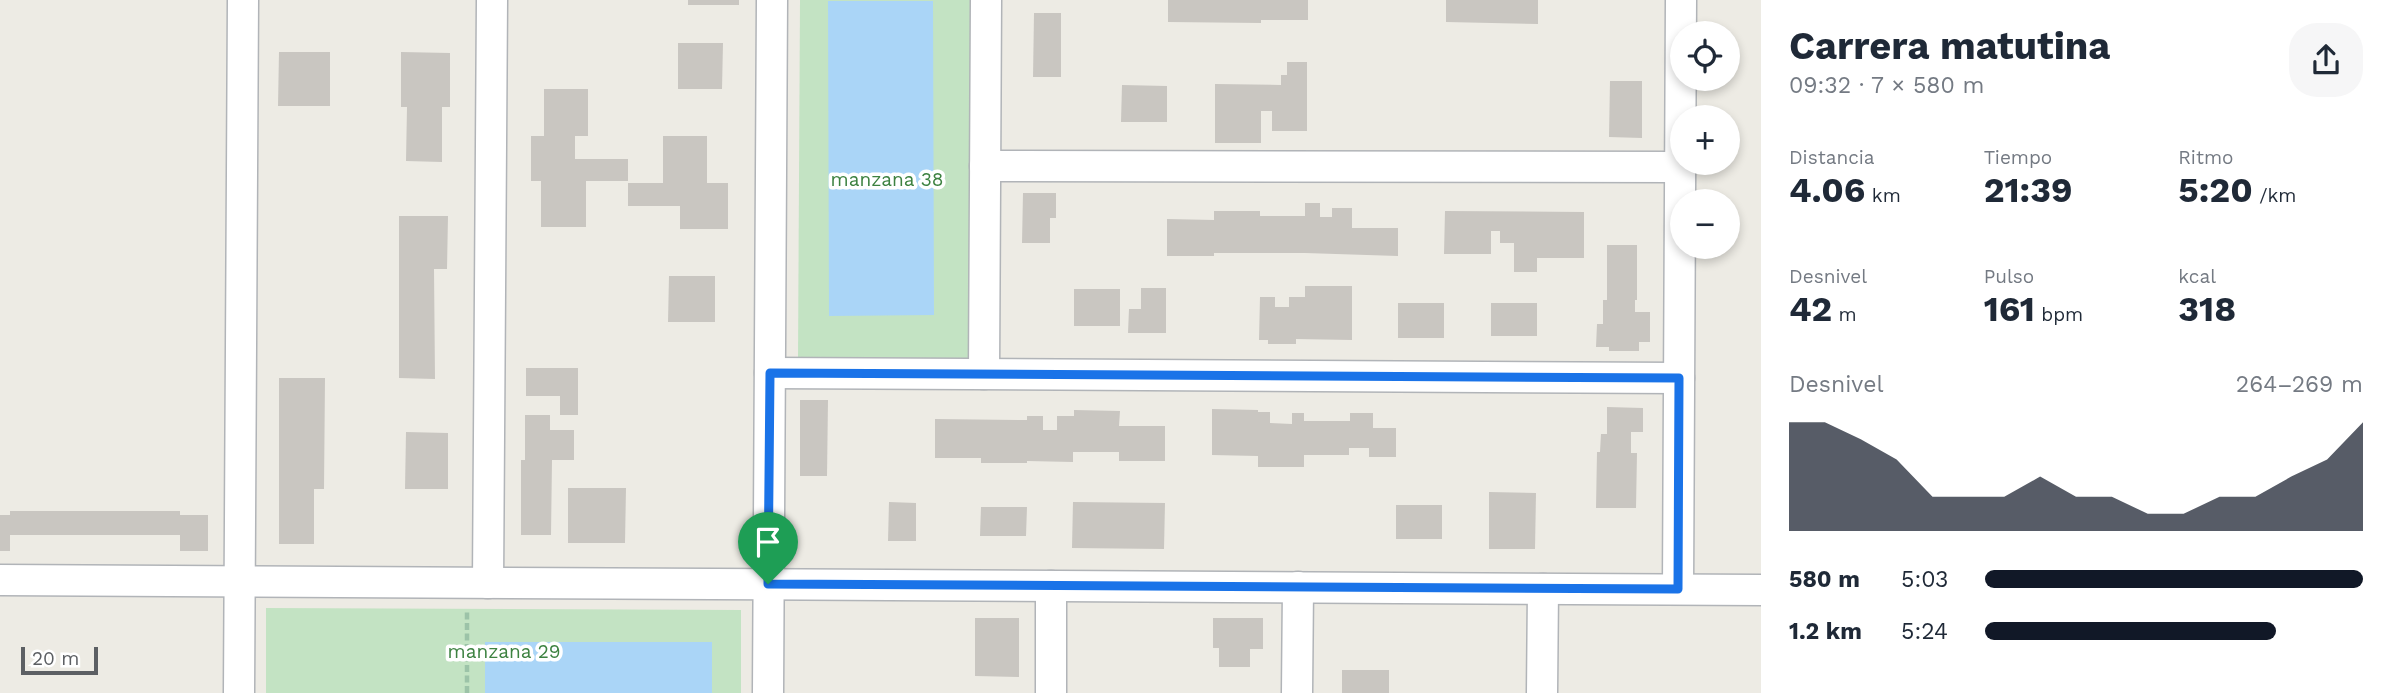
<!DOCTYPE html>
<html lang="es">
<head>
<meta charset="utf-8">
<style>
  body { margin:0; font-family:"Work Sans",sans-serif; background:#f6f6f7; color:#1f2937; height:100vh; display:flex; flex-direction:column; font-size:26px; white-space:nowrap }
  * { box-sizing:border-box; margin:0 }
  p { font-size:23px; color:#747a83 }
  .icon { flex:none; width:38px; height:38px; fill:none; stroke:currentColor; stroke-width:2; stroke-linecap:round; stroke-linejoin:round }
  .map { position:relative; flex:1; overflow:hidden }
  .panel { display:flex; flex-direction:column; background:#fff; width:630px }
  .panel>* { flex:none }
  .buttons { position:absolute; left:1670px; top:21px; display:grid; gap:14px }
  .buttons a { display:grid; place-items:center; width:70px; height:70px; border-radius:50%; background:#fff; box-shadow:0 4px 10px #0003; font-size:35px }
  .scale { position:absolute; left:21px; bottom:18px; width:77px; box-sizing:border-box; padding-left:7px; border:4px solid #5c5f63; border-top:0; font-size:19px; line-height:24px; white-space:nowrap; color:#5c5f63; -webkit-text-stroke:5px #fff; paint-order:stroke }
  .pin { position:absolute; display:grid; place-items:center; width:60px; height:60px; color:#fff; margin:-72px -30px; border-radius:50% 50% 50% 0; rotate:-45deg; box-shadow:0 0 7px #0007 }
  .pin .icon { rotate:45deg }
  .round { display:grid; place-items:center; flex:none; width:74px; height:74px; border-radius:28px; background:#f6f6f7 }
  .summary { display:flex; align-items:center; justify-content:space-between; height:119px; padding:0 28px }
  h1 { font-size:38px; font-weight:700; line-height:52px }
  .stats { display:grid; grid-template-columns:repeat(3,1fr); gap:10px; height:119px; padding:7px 28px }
  .stats div { display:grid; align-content:center }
  .stats b { font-size:35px; font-weight:700 }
  .stats small { font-size:19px; font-weight:400 }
  .stats p { font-size:19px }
  .chart { height:196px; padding:14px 28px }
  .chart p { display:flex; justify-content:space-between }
  .chart svg { width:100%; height:126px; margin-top:7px; fill:#111827; opacity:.7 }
  ul { padding:0 28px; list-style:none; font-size:23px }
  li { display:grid; grid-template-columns:112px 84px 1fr; align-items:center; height:52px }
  li i { height:18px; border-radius:9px; background:#111827 }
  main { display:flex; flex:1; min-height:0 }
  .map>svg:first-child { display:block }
  .green { fill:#c3e3c3 }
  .water { fill:#aad5f7 }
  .building { fill:#c9c6c1 }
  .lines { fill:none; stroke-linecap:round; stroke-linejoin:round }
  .minor-casing { stroke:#b1b4b8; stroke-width:33 }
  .path { stroke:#9cc3a8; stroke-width:4.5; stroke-dasharray:7 3.5; stroke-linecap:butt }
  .minor { stroke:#fff; stroke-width:30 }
  .route-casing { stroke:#fff; stroke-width:14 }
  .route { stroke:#1a73e8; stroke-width:9 }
  .labels { text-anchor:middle; stroke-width:7; stroke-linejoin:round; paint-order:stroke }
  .park-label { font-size:19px; fill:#3d8241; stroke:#fff }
</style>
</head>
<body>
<main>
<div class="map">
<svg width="1761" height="693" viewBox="0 0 1761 693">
  <rect width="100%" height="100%" fill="#edebe4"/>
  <g class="green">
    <polygon points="800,0 975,0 973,359 798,358"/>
    <polygon points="266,608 741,610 741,693 266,693"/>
  </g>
  <g class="water">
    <polygon points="828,1 933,1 934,315 829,316"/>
    <rect x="485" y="642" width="227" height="51"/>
  </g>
  <g class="building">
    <rect x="688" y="0" width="51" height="5"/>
    <polygon points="1168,0 1308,0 1308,20 1261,20 1261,23 1168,22"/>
    <polygon points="1446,0 1538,0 1538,24 1446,22"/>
    <polygon points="1034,13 1061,13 1061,77 1033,77"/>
    <polygon points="678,43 723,43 722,89 678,89"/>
    <polygon points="279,52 330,52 330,106 278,106"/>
    <polygon points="401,52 450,53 450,107 442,107 442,162 406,161 407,107 401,107"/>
    <polygon points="1287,62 1307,62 1307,131 1272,131 1272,111 1261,111 1261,143 1215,143 1215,84 1281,85 1281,75 1287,75"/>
    <polygon points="1610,81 1642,81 1642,138 1609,137"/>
    <polygon points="1122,85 1167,86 1167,122 1121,122"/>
    <polygon points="544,89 588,89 588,136 575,136 575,159 628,159 628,181 586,181 586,227 541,227 541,181 531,181 531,136 544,136"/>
    <polygon points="663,136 707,136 707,183 728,183 728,229 680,229 680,206 628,206 628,183 663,183"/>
    <polygon points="1023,193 1056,193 1056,218 1050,218 1050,243 1022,243"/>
    <polygon points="1305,203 1320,203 1320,217 1332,217 1332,208 1352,208 1352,228 1398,228 1398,256 1305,253 1214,253 1214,256 1167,256 1167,219 1214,220 1214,211 1260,211 1260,216 1305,216"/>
    <polygon points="1445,211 1584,212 1584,258 1537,258 1537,272 1514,272 1514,243 1500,243 1500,231 1491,231 1491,254 1444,254"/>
    <polygon points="399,216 448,216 447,269 434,269 435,379 399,378"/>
    <polygon points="1607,245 1637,245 1637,300 1635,300 1635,312 1650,312 1650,342 1639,342 1639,351 1609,351 1609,347 1596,347 1597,324 1603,324 1603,300 1607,300"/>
    <polygon points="669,276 715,276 715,322 668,322"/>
    <polygon points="1305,286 1352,286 1352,340 1296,339 1296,344 1268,344 1268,340 1259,340 1260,297 1275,297 1275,307 1289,307 1289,297 1305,297"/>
    <polygon points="1141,288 1166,288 1166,333 1128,333 1129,309 1141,309"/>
    <rect x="1074" y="289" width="46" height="37"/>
    <rect x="1398" y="303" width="46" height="35"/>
    <rect x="1491" y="303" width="46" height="33"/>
    <polygon points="526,368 578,368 578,415 560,415 560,396 526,396"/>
    <polygon points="279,378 325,378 324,489 314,489 314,544 279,544"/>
    <polygon points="800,400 828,400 827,476 800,476"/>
    <polygon points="1607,407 1643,408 1643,432 1631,432 1631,453 1637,453 1636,508 1596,508 1597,452 1600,452 1601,434 1607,434"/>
    <polygon points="1212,409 1258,410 1258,412 1270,412 1270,423 1292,424 1292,413 1304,413 1304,421 1350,421 1350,413 1373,413 1373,428 1396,428 1396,457 1369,457 1369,448 1349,448 1349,455 1304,455 1304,467 1258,467 1258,456 1212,455"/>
    <polygon points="1074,410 1120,411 1119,426 1165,426 1165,461 1119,461 1119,452 1073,452 1073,462 1027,461 1027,463 981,463 981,458 935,458 935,419 1027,420 1027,416 1043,416 1043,430 1057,430 1057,416 1074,416"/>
    <polygon points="525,415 550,415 550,430 574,430 574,460 552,460 551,535 521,535 521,460 525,460"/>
    <polygon points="406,432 448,433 448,489 405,489"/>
    <polygon points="568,488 626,488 625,543 568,543"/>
    <polygon points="1489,492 1536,493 1535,549 1489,549"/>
    <polygon points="889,502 916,503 916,541 888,541"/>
    <polygon points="1073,502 1165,503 1164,549 1072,548"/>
    <rect x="1396" y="505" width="46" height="34"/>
    <polygon points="981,507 1027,507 1026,536 980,536"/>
    <polygon points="10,511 180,511 180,515 208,515 208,551 180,551 180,535 10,535 10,551 0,551 0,515 10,515"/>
    <polygon points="975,618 1019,618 1019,677 975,676"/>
    <polygon points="1213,618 1263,618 1263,649 1250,649 1250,667 1219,667 1219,648 1213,648"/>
    <rect x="1342" y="670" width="47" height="23"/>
  </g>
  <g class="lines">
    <defs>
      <g id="minor">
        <polyline points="985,166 1680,167"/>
        <polyline points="770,373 1679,378"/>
        <polyline points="984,374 986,0"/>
        <polyline points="0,580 1761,590"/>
        <polyline points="488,583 492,0"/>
        <polyline points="1678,589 1681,0"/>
        <polyline points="239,693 243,0"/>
        <polyline points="768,693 772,0"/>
        <polyline points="1051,693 1051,586"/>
        <polyline points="1297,693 1298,587"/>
        <polyline points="1542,693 1543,589"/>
      </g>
    </defs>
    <use href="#minor" class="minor-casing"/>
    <polyline class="path" points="467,693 467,610"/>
    <use href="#minor" class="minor"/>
  </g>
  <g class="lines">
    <defs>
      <polygon id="route" points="770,373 1679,378 1678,589 768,584"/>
    </defs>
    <use href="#route" class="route-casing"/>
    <use href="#route" class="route"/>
  </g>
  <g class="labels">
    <g class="park-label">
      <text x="887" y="186">manzana 38</text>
      <text x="504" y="658">manzana 29</text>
    </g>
  </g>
</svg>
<div class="buttons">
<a><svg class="icon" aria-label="locate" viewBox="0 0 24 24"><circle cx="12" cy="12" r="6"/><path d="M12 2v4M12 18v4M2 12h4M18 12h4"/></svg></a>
<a>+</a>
<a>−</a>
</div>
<div class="scale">20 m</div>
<div class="pin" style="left:768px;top:584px;background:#1e9e55"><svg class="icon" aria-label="arrive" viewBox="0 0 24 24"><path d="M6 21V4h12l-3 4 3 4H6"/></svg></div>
</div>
<section class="panel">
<div class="summary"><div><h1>Carrera matutina</h1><p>09:32 · 7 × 580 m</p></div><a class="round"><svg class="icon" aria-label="share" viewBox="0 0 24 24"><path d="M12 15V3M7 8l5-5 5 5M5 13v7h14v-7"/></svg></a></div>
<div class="stats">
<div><p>Distancia</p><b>4.06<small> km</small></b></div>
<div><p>Tiempo</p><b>21:39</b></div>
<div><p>Ritmo</p><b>5:20<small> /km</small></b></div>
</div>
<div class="stats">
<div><p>Desnivel</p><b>42<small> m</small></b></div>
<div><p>Pulso</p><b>161<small> bpm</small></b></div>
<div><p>kcal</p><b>318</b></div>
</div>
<div class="chart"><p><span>Desnivel</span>264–269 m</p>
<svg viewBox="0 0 160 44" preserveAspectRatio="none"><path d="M0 44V6L10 6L20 12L30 19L40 32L50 32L60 32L70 25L80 32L90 32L100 38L110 38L120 32L130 32L140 25L150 19L160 6V44z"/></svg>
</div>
<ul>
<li><b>580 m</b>5:03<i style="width:100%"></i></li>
<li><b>1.2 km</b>5:24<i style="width:77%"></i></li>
</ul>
</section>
</main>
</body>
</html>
